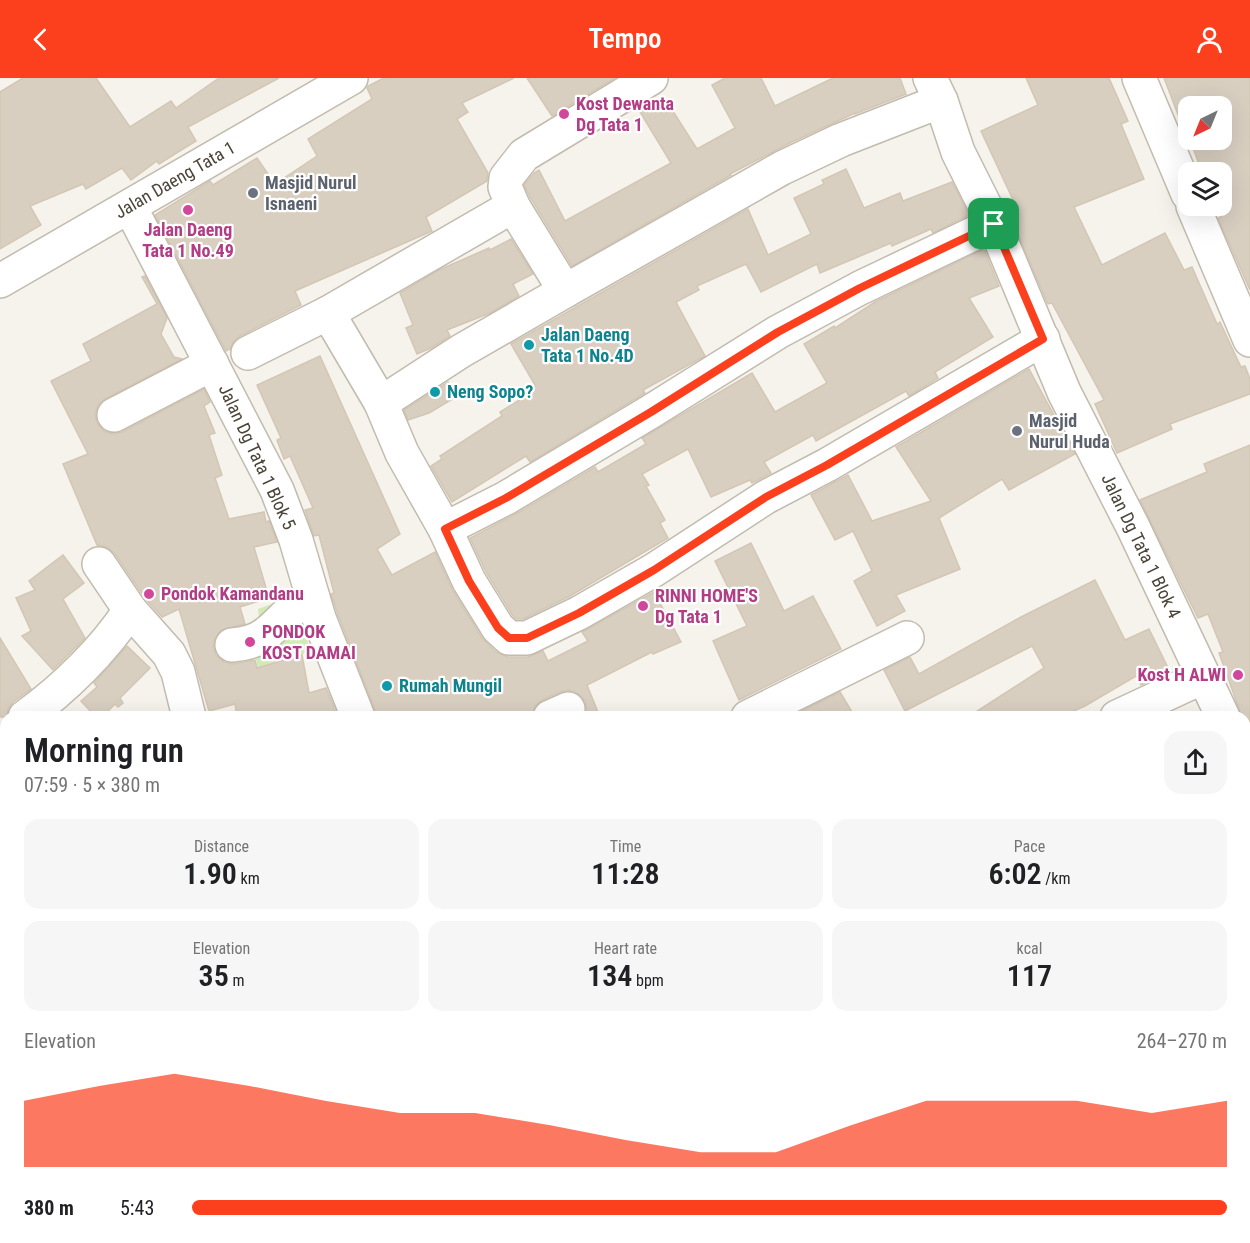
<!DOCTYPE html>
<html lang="en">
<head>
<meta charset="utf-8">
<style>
  body { margin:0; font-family:"Roboto Condensed",sans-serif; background:#f6f6f6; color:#202124; height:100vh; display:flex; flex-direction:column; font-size:22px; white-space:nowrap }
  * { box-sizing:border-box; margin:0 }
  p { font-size:20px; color:#757577 }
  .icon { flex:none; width:33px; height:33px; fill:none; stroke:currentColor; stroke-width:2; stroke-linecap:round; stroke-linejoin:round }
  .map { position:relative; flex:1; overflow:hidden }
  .sheet { position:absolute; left:0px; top:633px; width:1251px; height:532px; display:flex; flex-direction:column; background:#fff; border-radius:18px 18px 0 0; box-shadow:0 6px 24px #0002 }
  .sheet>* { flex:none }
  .needle { width:39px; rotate:223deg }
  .controls { position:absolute; left:1178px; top:18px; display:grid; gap:12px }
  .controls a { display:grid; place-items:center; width:54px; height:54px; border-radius:12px; background:#fff; box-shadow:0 6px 24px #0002; font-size:30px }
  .pin { position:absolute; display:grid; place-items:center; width:51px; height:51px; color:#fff; margin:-26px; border-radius:12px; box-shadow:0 3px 9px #0006 }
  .round { display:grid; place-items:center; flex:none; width:63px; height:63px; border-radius:18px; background:#f6f6f6 }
  .summary { display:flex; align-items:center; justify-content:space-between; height:102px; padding:0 24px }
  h1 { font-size:33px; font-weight:600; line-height:45px }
  .figures { display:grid; grid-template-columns:repeat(3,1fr); gap:9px; height:102px; padding:6px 24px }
  .figures div { display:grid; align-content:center; border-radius:15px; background:#f6f6f6; text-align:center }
  .figures b { font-size:30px; font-weight:600 }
  .figures small { font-size:16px; font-weight:400 }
  .figures p { font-size:16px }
  .chart { height:168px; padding:12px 24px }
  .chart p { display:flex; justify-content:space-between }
  .chart svg { width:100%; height:108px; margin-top:6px; fill:#fc3f1d; opacity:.7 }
  ul { padding:0 24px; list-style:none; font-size:20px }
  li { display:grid; grid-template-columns:96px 72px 1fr; align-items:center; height:45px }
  li i { height:15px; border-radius:8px; background:#fc3f1d }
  header { display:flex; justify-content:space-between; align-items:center; height:78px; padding:0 24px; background:#fc3f1d; color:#fff; font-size:27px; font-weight:600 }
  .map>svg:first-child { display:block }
  .green { fill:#d2eab5 }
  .building { fill:#d8cfc1; stroke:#d3c7b4; stroke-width:1.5 }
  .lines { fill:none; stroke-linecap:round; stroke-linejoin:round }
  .minor-casing { stroke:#c2bbae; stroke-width:36 }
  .minor { stroke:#fff; stroke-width:33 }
  .route-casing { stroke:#fff; stroke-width:12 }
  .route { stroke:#fc3f1d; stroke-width:8 }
  .hotel-dot { fill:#d1479c; stroke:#fff; stroke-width:2 }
  .worship-dot { fill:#6b7280; stroke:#fff; stroke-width:2 }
  .culture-dot { fill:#0f9aa8; stroke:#fff; stroke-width:2 }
  .labels { text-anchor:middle; stroke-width:4.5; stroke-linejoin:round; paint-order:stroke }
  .hotel-label { font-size:18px; font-weight:bold; fill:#b23c85; stroke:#fff; text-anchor:start }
  .street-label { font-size:18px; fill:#4b4439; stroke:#fff }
  .worship-label { font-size:18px; font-weight:bold; fill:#5b616d; stroke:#fff; text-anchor:start }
  .culture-label { font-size:18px; font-weight:bold; fill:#0d838f; stroke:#fff; text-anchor:start }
</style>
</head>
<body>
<header><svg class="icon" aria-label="back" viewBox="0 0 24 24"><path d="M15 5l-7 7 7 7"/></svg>Tempo<svg class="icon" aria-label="person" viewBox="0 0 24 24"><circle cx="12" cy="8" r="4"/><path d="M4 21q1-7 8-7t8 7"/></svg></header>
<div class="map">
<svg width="1250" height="1165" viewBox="0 0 1250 1165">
  <rect width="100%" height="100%" fill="#f6f3ec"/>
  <polygon class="green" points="298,522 310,574 258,590 255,577 276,572 284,555 259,540 258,531 275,525"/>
  <g class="building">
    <polygon points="23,0 96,0 130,49 171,23 176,30 219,0 279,0 188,49 196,63 159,86 157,83 131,102 122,90 86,111 83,106 30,128 41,147 0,171 0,14"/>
    <polygon points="384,0 514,0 462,25 468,34 457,41 488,95 487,103 426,139 432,153 295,213 301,227 240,258 233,264 230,271 226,273 155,137 210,103 213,107 257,80 275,106 317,78 308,61 372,21 367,10 368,8"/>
    <polygon points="527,0 615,0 552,38"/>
    <polygon points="725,0 761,0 775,28 833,0 900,0 906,16 855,36 855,35 792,64 730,96 731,97 572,188 530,119 524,107 534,95 539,92 565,143 671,85 640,34 664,19 697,71 735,50 712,7"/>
    <polygon points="1026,0 1109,0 1128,43 1121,46 1144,101 1074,129 1102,187 1165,155 1184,192 1192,189 1217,246 1220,244 1241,289 1245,288 1250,301 1250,316 1170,346 1172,351 1117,375 1095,326 1104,322 1052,225 1048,226 1047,224 1006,128 1014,124 981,53 1038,27"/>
    <polygon points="1164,0 1250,0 1250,212 1218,140 1221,139 1221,94 1202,94 1190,62 1221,62 1221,28 1188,28 1187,60"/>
    <polygon points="846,91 864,130 900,115 903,123 952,104 969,137 933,155 931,151 892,168 891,165 820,195 817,186 761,214 746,186 697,208 699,212 676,224 705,278 643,312 645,315 530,384 526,378 452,424 431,388 442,381 440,378 502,338 500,334 534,313 532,309 535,307 511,266 748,131 768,177 811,156 794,120 824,106 822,102"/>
    <polygon points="511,161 533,196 513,206 519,218 490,235 447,252 450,258 431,270 417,276 406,250 413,247 400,215 439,192 489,170 490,172"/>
    <polygon points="984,171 999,208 969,220 993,259 935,294 938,300 909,318 906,313 816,363 813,357 764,384 771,395 752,405 750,402 711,419 688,371 642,396 649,407 646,408 665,442 660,445 668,460 570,518 523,541 516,541 513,538 486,494 470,460 516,436 595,389 598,394 646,366 642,360 752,295 775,334 827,305 804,266 834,248 835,250 875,224"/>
    <polygon points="145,198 167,240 161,256 174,279 182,281 105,321 98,327 95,336 97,345 104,353 113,356 122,354 204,311 210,324 204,328 215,355 209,357 222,397 215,400 229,441 264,434 266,444 269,443 277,464 254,469 269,520 240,529 245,546 221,552 215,560 213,569 216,577 224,584 233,586 255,582 257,590 302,577 309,615 326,610 338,639 237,639 235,626 209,633 179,531 162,539 145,520 115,476 107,469 97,467 63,386 88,376 51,303 91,283 83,266 157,226 142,199"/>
    <polygon points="320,278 400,456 377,471 392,497 435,474 453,513 482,560 496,574 508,579 528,579 543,573 548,583 588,563 582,554 654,514 681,564 653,576 652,574 587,607 600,639 584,639 587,632 585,623 579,616 569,612 560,614 542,622 535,628 532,639 376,639 375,632 337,534 331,516 334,515 319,457 314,458 305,432 313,430 290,378 284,381 277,362 281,360 257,307"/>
    <polygon points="1029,291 1075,376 1009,412 1002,401 939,440 960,491 896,517 905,533 877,548 854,503 872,493 853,453 835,462 811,417 848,397 872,443 931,423 896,369"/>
    <polygon points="448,304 456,319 429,335 408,342 404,332"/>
    <polygon points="1250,367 1250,653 1248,654 1245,639 1242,639 1219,575 1223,574 1208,536 1198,540 1140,422 1207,394 1204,386"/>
    <polygon points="751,465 784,533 813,518 841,571 739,622 713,563 747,548 715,483"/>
    <polygon points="63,477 84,505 63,521 85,560 53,592 22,558 31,553 16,520 35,512 29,503"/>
    <polygon points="1095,502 1125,562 1149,551 1170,594 1141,607 1136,598 1085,628 1060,639 968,639 1044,590 1032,568 905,633 884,592 910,579 919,596 1021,539"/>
    <polygon points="0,560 31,611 13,624 8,631 7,639 0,639"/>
    <polygon points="127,568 150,590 120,620 123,625 118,629 115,626 102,639 96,639 81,623 97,609 94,605"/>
    <polygon points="840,614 855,639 790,639"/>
  </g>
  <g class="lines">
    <defs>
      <g id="minor">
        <polyline points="930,0 941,23 958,74 994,146 1064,314 1133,449 1223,639"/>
        <polyline points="1139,0 1188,116"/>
        <polyline points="513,128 505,109 506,100 524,77 651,0"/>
        <polyline points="1193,128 1250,262"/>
        <polyline points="130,129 277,412 296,462 319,540 358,639"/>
        <polyline points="0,203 351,0"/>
        <polyline points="328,235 381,325 461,273 565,213"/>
        <polyline points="248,275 328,235 513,128 565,213 782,90 841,62 941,23"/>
        <polyline points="381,325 402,375 445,451 469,503 498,550 509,560 527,560 579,535 654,492 766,419 827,387 1043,261"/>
        <polyline points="114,337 212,286"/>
        <polyline points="445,451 506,420 650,334 778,254 860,210 994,146"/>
        <polyline points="99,486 130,532 169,576 178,594 189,639"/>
        <path d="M232,567c13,-1 26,-4 36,-13 15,-12 26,-29 45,-34"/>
        <path d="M25,639c39,-28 79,-67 105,-107"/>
        <polyline points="550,639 568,631"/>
        <polyline points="748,639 907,560"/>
        <polyline points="1117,639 1203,599"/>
        <polyline points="1245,681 1250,691"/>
        <polyline points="0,856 6,870"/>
        <polyline points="1245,1024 1250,1022"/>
        <polyline points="0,1139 6,1136"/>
        <polyline points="611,1160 613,1165"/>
        <polyline points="940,1165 950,1160"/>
      </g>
    </defs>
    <use href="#minor" class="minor-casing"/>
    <use href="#minor" class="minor"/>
  </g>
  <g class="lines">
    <defs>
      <polygon id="route" points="994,146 1043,261 827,387 766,419 654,492 579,535 527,560 509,560 498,550 469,503 445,451 506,420 651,334 778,254 860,210"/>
    </defs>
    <use href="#route" class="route-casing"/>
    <use href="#route" class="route"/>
  </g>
  <g class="hotel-dot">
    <circle cx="564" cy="36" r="6"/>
    <circle cx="188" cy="132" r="6"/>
    <circle cx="149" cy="516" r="6"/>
    <circle cx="643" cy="528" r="6"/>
    <circle cx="250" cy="564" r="6"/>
    <circle cx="1238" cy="597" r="6"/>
  </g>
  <g class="worship-dot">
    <circle cx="253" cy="115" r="6"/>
    <circle cx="1017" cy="353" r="6"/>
  </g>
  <g class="culture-dot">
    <circle cx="529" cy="267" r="6"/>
    <circle cx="435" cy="314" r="6"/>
    <circle cx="387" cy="608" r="6"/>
  </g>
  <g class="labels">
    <g class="hotel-label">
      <text x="576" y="32">Kost Dewanta<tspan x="576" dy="21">Dg Tata 1</tspan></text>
      <text x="188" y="158" text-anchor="middle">Jalan Daeng<tspan x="188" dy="21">Tata 1 No.49</tspan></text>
      <text x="161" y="522">Pondok Kamandanu</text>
      <text x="655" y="524">RINNI HOME'S<tspan x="655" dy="21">Dg Tata 1</tspan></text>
      <text x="262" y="560">PONDOK<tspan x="262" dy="21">KOST DAMAI</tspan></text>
      <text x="1226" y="603" text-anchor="end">Kost H ALWI</text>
    </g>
    <g class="street-label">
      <text transform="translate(175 102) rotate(-30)" y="6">Jalan Daeng Tata 1</text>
      <text transform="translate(257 379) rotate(65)" y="6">Jalan Dg Tata 1 Blok 5</text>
      <text transform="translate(1141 468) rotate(64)" y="6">Jalan Dg Tata 1 Blok 4</text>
    </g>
    <g class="worship-label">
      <text x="265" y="111">Masjid Nurul<tspan x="265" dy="21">Isnaeni</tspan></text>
      <text x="1029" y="349">Masjid<tspan x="1029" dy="21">Nurul Huda</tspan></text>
    </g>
    <g class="culture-label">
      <text x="541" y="263">Jalan Daeng<tspan x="541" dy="21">Tata 1 No.4D</tspan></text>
      <text x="447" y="320">Neng Sopo?</text>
      <text x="399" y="614">Rumah Mungil</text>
    </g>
  </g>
</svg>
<div class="controls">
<a><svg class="needle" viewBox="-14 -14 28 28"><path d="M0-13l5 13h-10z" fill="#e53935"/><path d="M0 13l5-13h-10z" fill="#757577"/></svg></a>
<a><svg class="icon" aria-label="layers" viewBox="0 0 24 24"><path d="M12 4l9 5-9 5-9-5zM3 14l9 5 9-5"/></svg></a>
</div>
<div class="pin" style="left:994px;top:146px;background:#1e9e55"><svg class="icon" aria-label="arrive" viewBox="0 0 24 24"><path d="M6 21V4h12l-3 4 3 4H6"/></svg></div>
<section class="sheet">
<div class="summary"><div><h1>Morning run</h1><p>07:59 · 5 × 380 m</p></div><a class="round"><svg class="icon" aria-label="share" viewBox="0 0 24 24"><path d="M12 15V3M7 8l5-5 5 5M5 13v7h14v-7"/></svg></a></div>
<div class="figures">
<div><p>Distance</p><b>1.90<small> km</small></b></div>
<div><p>Time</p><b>11:28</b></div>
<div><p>Pace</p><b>6:02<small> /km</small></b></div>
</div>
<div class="figures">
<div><p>Elevation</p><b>35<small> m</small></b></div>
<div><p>Heart rate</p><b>134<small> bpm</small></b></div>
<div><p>kcal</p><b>117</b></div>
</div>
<div class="chart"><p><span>Elevation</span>264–270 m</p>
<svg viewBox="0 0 160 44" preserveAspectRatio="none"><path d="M0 44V17L10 11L20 6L30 11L40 17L50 22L60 22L70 27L80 33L90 38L100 38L110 27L120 17L130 17L140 17L150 22L160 17V44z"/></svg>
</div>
<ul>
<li><b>380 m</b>5:43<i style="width:100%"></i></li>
</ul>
</section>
</div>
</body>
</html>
